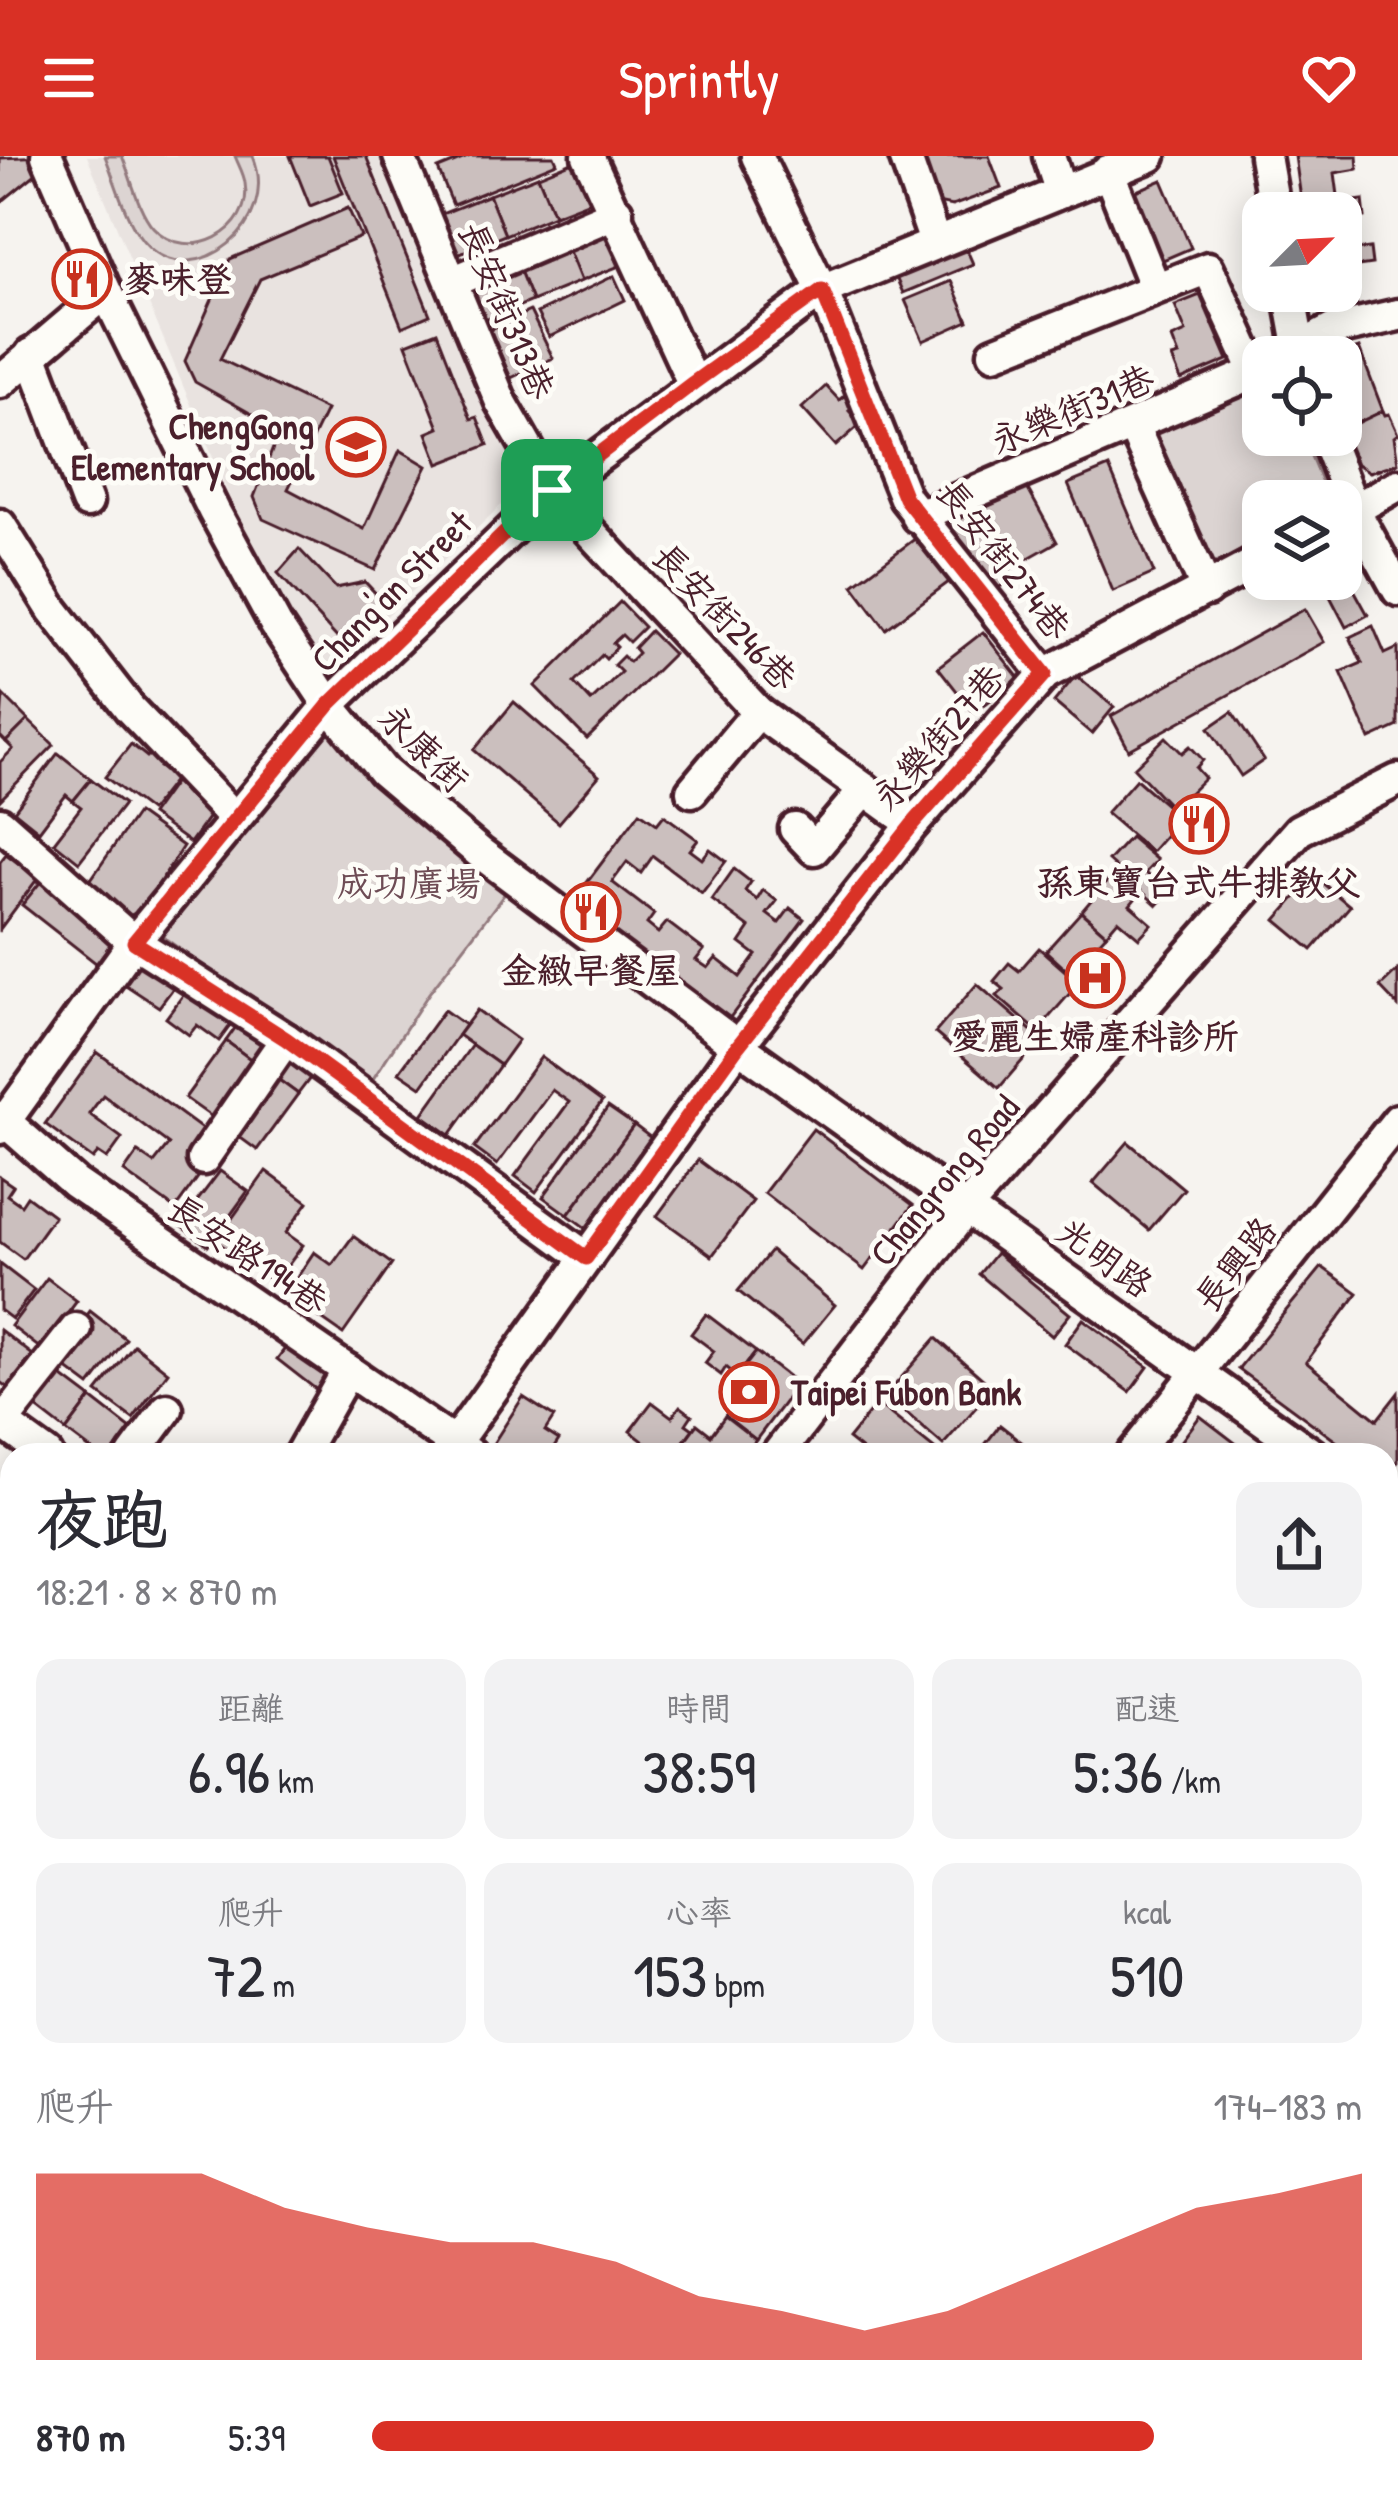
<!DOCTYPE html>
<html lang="zh-TW">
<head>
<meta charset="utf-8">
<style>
  body { margin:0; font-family:"Patrick Hand","LXGW WenKai TC",sans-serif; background:#f2f2f3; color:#2b2b33; height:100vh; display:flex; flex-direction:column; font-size:45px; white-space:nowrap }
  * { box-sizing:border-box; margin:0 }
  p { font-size:39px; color:#7c7c81 }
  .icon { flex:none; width:66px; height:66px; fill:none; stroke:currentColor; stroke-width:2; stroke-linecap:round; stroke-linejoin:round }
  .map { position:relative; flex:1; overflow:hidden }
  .details { position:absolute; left:0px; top:1287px; width:1398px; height:1065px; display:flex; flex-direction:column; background:#fff; border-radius:36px 36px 0 0; box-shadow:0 6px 30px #0003 }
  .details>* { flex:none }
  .needle { width:78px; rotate:66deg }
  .controls { position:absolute; left:1242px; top:36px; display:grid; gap:24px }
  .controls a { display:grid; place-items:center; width:120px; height:120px; border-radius:24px; background:#fff; box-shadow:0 6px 30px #0003; font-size:60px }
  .pin { position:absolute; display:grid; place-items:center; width:102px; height:102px; color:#fff; margin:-51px; border-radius:24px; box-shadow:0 6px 18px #0006 }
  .round { display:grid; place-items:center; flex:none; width:126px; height:126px; border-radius:24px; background:#f2f2f3 }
  .overview { display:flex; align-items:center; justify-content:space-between; height:204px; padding:0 36px }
  h1 { font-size:66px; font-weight:600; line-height:90px }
  .metrics { display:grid; grid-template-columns:repeat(3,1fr); gap:18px; height:204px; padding:12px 36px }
  .metrics div { display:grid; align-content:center; border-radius:24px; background:#f2f2f3; text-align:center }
  .metrics b { font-size:60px; font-weight:600 }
  .metrics small { font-size:33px; font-weight:400 }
  .metrics p { font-size:33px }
  .chart { height:336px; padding:24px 36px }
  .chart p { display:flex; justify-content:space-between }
  .chart svg { width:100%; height:216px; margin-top:12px; fill:#d93025; opacity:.7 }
  ul { padding:0 36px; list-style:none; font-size:39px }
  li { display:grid; grid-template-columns:192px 144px 1fr; align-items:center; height:90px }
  li i { height:30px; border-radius:15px; background:#d93025 }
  header { display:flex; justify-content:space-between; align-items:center; height:156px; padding:0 36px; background:#d93025; color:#fff; font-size:54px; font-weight:600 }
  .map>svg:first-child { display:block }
  .built { fill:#e9e3e0 }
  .green { fill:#dcd4d2; stroke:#937a7e; stroke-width:3 }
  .building { fill:#cbbfbe; stroke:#4a1f2b; stroke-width:3 }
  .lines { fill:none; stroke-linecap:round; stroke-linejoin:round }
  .minor-casing { stroke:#4a1f2b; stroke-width:39 }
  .minor { stroke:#fdfcf7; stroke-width:30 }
  .route-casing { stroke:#fff; stroke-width:24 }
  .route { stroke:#d93025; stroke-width:15 }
  .labels { text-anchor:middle; stroke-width:10; stroke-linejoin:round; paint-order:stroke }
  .poi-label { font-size:36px; font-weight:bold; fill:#4a1f2b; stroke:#fdfcf7 }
  .street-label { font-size:36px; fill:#4a1f2b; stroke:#fdfcf7 }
  .park-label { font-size:36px; fill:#6e4c55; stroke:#fdfcf7 }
</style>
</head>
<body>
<header><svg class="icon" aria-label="menu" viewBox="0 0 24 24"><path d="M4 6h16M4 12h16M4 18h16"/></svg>Sprintly<svg class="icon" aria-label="heart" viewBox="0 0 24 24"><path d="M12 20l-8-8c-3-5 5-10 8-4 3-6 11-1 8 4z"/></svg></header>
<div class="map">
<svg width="1398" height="2350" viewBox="0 0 1398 2350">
  <rect width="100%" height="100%" fill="#f6f3ef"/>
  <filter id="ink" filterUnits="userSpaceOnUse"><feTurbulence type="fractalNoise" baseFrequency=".00833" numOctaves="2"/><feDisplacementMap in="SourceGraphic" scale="24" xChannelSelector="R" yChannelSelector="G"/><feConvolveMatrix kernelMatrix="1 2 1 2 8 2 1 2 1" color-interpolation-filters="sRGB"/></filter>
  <g filter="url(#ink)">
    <polygon class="built" points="87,0 382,0 486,257 526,325 325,520 278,457"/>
    <g class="green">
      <path d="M105,0h17c9,21 16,54 31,71 35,39 101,4 92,-44 -1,-9 -7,-19 -10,-27h18c28,69 -58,135 -104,91 -23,-22 -32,-62 -44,-91z"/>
      <polygon points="1263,228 1263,279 1302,279 1329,343 1263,345 1263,381 1208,414 1142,273"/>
      <polygon points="329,549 516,723 429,837 369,929 156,776"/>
      <polygon points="12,1480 12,1646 0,1639 0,1496"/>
    </g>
    <g class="building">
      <polygon points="45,0 48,8 0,47 0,2"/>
      <polygon points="290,0 328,0 343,37 310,50"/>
      <polygon points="333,0 366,0 430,159 402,171"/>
      <polygon points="470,0 554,0 557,7 453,49 438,13"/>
      <polygon points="587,0 603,40 554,59 538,20"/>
      <polygon points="915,0 989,0 1001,32 952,50 932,46"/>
      <polygon points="1295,0 1357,0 1358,13 1335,17 1339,47 1363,44 1365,61 1343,64 1347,95 1370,92 1372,108 1351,111 1357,150 1317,156 1314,135 1341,135 1341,57 1303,57"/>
      <polygon points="538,20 554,59 505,79 489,39"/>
      <polygon points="1162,24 1191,92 1142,113 1113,45"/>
      <polygon points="489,39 505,79 455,99 439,59"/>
      <polygon points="348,52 361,81 260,123 220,203 326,254 288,333 364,373 400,294 427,310 375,414 263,363 254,341 280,274 195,226 185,205 230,103"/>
      <polygon points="614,66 630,106 581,125 565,86"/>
      <polygon points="960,78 973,108 903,137 890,108"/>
      <polygon points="565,86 581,125 532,145 516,105"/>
      <polygon points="516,105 532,145 483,165 467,125"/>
      <polygon points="614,120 625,144 549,181 537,157"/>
      <polygon points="951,125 968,165 923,185 905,144"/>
      <polygon points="1200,139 1228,204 1181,224 1172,202 1179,200 1172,182 1186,176 1175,149"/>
      <polygon points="530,155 553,202 511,222 489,174"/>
      <polygon points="437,176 471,263 477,261 488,289 439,308 427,277 439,272 406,188"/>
      <polygon points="1359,192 1383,255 1343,274 1341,201 1333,201"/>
      <polygon points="826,230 839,244 845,239 855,250 849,255 861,268 836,290 802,252"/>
      <polygon points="1383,255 1385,259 1389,258 1398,278 1394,281 1398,307 1370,316 1357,308 1343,274"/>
      <polygon points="1109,311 1154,417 1113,435 1068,328"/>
      <polygon points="1026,330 1057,386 1009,413 1014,423 985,439 941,359 972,342 979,355"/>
      <polygon points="928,373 961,417 886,473 853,429"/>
      <polygon points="299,393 336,432 365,426 383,445 340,485 278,417"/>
      <polygon points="1341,410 1368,459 1346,471 1321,423 1341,423"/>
      <polygon points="620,446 644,471 629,486 622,479 613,487 617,491 606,503 602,499 574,527 591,545 621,516 614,509 623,500 629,506 638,497 634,492 650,475 673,498 587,583 535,530"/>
      <polygon points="1305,453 1324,486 1129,594 1111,560"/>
      <polygon points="1373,470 1385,498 1398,492 1398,570 1370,583 1341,516 1362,507 1350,481"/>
      <polygon points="983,476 1019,522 974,557 938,511"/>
      <polygon points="1076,519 1114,551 1092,578 1054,546"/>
      <polygon points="3,539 28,564 6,586 0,580"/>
      <polygon points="514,546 599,620 559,667 474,594"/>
      <polygon points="1232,556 1264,604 1241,620 1209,572"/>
      <polygon points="28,564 54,589 0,644 0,606 13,593 6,586"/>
      <polygon points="1166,581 1182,597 1190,590 1203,604 1196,612 1205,622 1173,653 1134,612"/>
      <polygon points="131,588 147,601 157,590 168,599 159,611 175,623 150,655 105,621"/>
      <polygon points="58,597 91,623 73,645 66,639 39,675 14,655"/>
      <polygon points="184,613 216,651 190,687 151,659"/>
      <polygon points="91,623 124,648 79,706 54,686 81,651 73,645"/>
      <polygon points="1136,623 1181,662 1151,696 1106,657"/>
      <polygon points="640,656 657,668 664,659 698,684 690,694 702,703 710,693 726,705 702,737 653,700 641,717 627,706 612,726 654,758 647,768 658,777 667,766 704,794 696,804 708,812 716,802 740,821 756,799 740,787 750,772 712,744 734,713 751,726 745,735 757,744 763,734 777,745 767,758 779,767 790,752 804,763 729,863 573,745"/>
      <polygon points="137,657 183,690 141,755 126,761 85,732"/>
      <polygon points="1130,681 1157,704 1145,717 1168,737 1157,749 1108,705"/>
      <polygon points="6,698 38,722 0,773 0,706"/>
      <polygon points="1116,715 1140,737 1130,749 1152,768 1139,782 1118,764 1106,778 1081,756"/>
      <polygon points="46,719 119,780 97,808 22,749"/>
      <polygon points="1314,720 1350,750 1312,794 1276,764"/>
      <polygon points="1081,756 1106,778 1095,790 1117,809 1105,823 1083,804 1071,818 1046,795"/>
      <polygon points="1039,792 1079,827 1037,875 997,840 1004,833 994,825 1009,807 1019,815"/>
      <polygon points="146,799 189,811 159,851 124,828"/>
      <polygon points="1398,814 1398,850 1380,831"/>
      <polygon points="198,819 243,852 219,885 197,869 189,879 166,862"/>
      <polygon points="977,828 1041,883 999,932 935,877"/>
      <polygon points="444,854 465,869 421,931 399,916"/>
      <polygon points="477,854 518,884 500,909 458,879"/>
      <polygon points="247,855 278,878 257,908 226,885"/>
      <polygon points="226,885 257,908 216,964 185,942"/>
      <polygon points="289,886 320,909 298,938 268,916"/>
      <polygon points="472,889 500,909 450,979 422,959"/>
      <polygon points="97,896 206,976 207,1009 175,1053 124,1016 138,996 154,1007 169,988 103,939 89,958 122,982 107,1003 98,997 93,1003 45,968"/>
      <polygon points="541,901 602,946 536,1036 515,1020 569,946 552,934 497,1009 474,992"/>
      <polygon points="268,916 298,938 257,994 227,972"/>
      <polygon points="608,951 634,969 568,1059 543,1041"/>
      <polygon points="634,969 655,985 590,1075 568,1059"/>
      <polygon points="813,973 913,1049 864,1114 764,1037"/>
      <polygon points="1128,986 1184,1033 1149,1074 1093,1027"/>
      <polygon points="698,1004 753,1045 712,1100 657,1060"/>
      <polygon points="220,1015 248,1035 208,1090 179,1069"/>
      <polygon points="266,1015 308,1046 286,1077 303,1089 275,1127 216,1085"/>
      <polygon points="0,1021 13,1030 7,1039 21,1049 27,1040 54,1060 23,1103 0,1086"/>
      <polygon points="353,1080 392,1108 343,1178 286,1138 314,1096 332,1109"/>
      <polygon points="771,1095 835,1149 803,1188 738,1135"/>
      <polygon points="996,1097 1070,1158 1052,1180 979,1118"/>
      <polygon points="0,1108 34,1134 12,1163 0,1154"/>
      <polygon points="1322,1111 1358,1137 1306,1206 1377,1264 1398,1237 1398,1306 1386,1319 1386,1299 1355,1299 1238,1213"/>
      <polygon points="47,1122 77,1145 41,1193 11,1170"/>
      <polygon points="90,1155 126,1183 90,1230 54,1203"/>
      <polygon points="706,1158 756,1196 737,1220 726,1211 721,1219 705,1207 714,1195 691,1178"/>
      <polygon points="1083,1163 1148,1211 1130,1236 1065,1188"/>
      <polygon points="0,1174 33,1199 8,1232 0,1226"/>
      <polygon points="299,1174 340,1206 318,1235 277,1203"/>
      <polygon points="936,1182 993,1232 943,1289 886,1239"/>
      <polygon points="134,1189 168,1216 133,1263 97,1236"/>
      <polygon points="756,1196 798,1228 756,1284 725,1260 737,1245 725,1236"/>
      <polygon points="51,1212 91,1242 66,1275 26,1244"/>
      <polygon points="523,1241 554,1261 545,1275 559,1284 549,1299 531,1294 528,1299 497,1299 489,1294"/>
      <polygon points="91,1242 131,1273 111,1299 98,1299 66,1275"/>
      <polygon points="652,1246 672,1261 680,1250 692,1259 686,1268 693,1273 674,1299 661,1299 630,1275"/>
      <polygon points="877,1247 937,1295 933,1299 868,1299 848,1283"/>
      <polygon points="725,1260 756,1284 744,1299 674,1299 697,1268 711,1279"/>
      <polygon points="1200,1260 1251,1299 1171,1299"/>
      <polygon points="1000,1269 1038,1299 977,1299"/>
      <polygon points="1386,1457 1398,1466 1398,1487 1386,1478"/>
      <polygon points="1398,1622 1398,1664 1386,1654 1386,1636"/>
      <polygon points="0,2165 12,2169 12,2196 0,2191"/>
      <polygon points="5,2193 12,2196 12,2230 0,2226"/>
      <polygon points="0,2226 12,2230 8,2255 0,2252"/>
    </g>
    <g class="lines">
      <defs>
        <g id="minor">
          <polyline points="47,0 106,136 214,355 276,469 329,549 383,615 479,696 738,890 1313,1299"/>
          <polyline points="399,0 501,246 552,335 758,556 913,668"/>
          <polyline points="588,0 693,227"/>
          <polyline points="757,0 822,134 905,342 1045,518"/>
          <polyline points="905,0 935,86"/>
          <polyline points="1049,0 1060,34"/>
          <polyline points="1265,0 1275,57"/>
          <polyline points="1108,15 1155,132"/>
          <polyline points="452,126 617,56"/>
          <polyline points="1289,135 1301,201"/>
          <polyline points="994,197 1208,112 1256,217"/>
          <polyline points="31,198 87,346"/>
          <polyline points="1282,201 1332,174 1398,159"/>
          <polyline points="0,226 106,136"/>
          <polyline points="1133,270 1207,434"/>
          <polyline points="1325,279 1354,354 1398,434"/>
          <polyline points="917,361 1263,213"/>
          <polyline points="1341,361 1398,329"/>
          <polyline points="0,369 53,454 130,553 235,663"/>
          <polyline points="692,635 758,556"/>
          <polyline points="0,667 134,786 286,883 587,1102"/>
          <polyline points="795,673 814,693 865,633"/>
          <polyline points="0,961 75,1027 471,1299"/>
          <polyline points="0,972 134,786 329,549 552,335 822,134 1150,0"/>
          <polyline points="203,1003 286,883"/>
          <polyline points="0,1265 47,1299"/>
          <polyline points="2,1267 76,1173"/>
          <polyline points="133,1299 167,1253"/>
          <polyline points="300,1299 348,1214"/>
          <polyline points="446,1299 738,890 913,668 1045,518 1263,403"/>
          <polyline points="777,1299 968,1050 1299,674 1398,624"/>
          <polyline points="1132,1299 1398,964"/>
          <polyline points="1386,1371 1398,1356"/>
          <polyline points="0,1476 12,1460"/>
          <polyline points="0,1654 12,1661"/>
          <polyline points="1386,1756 1398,1743"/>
          <polyline points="0,1922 12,1927"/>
          <polyline points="1386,1946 1398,1954"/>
          <polyline points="1386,2102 1398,2083"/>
          <polyline points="0,2130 12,2136"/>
          <polyline points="464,2340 486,2350"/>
          <polyline points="1259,2340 1273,2350"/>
          <polyline points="22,2350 27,2340"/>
          <polyline points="242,2350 247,2340"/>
          <polyline points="546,2350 549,2340"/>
          <polyline points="765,2350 770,2340"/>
          <polyline points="980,2350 986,2340"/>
          <polyline points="1225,2350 1231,2340"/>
        </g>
      </defs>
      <use href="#minor" class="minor-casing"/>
      <use href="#minor" class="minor"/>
    </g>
  </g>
  <g class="lines" filter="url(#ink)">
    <defs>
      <polygon id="route" points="822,134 905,342 1045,518 913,668 738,890 586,1102 286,883 134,786 329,549 511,371 552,334 693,227"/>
    </defs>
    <use href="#route" class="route-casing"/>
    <use href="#route" class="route"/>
  </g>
  <defs>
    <symbol id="restaurant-ring" viewBox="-11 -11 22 22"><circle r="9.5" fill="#fdfcf7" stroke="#c8321e" stroke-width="1.5"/><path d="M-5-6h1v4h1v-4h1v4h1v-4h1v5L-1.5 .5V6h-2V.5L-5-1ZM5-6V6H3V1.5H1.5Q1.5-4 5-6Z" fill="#c8321e"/></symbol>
    <symbol id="school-ring" viewBox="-11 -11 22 22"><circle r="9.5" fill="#fdfcf7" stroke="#c8321e" stroke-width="1.5"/><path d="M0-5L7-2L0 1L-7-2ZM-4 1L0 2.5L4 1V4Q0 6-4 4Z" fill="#c8321e"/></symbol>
    <symbol id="hospital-ring" viewBox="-11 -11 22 22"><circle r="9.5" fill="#fdfcf7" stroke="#c8321e" stroke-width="1.5"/><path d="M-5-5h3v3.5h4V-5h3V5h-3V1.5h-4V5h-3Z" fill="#c8321e"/></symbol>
    <symbol id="bank-ring" viewBox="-11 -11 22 22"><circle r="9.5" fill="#fdfcf7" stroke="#c8321e" stroke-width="1.5"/><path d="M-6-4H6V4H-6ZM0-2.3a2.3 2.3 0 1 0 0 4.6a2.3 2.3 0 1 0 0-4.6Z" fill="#c8321e"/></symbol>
  </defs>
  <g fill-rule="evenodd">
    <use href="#restaurant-ring" x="49" y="90" width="66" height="66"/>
    <use href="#school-ring" x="323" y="258" width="66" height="66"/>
    <use href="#restaurant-ring" x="1166" y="635" width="66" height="66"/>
    <use href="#restaurant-ring" x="558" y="723" width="66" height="66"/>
    <use href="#hospital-ring" x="1062" y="789" width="66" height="66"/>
    <use href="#bank-ring" x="716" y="1203" width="66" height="66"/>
  </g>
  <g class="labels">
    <g class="poi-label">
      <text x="124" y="136" text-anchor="start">麥味登</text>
      <text x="314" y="283" text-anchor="end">ChengGong<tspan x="314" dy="41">Elementary School</tspan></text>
      <text x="1199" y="739">孫東寶台式牛排教父</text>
      <text x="591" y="827">金緻早餐屋</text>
      <text x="1095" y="893">愛麗生婦產科診所</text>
      <text x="791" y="1249" text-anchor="start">Taipei Fubon Bank</text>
    </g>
    <g class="street-label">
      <text transform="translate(507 154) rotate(67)" y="13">長安街313巷</text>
      <text transform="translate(1072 253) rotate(-23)" y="13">永樂街31巷</text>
      <text transform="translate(1004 403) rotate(52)" y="13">長安街274巷</text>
      <text transform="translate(391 435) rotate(-45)" y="13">Chang'an Street</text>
      <text transform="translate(725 460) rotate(46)" y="13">長安街246巷</text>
      <text transform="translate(938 581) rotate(-49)" y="13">永樂街27巷</text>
      <text transform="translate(424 592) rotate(44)" y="13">永康街</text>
      <text transform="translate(944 1024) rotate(-50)" y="13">Changrong Road</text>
      <text transform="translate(248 1098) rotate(34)" y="13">長安路194巷</text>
      <text transform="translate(1105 1101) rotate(36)" y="13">光明路</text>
      <text transform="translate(1235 1108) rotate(-52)" y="13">長興路</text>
    </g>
    <g class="park-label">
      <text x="409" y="740">成功廣場</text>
    </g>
  </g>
</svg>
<div class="controls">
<a><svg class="needle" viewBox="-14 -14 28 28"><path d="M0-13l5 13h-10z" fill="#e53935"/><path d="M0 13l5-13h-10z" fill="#7c7c81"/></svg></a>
<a><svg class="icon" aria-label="locate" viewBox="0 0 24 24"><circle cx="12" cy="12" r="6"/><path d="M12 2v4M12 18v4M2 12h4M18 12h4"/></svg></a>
<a><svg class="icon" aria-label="layers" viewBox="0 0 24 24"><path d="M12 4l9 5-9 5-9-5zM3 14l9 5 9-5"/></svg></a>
</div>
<div class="pin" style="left:552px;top:334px;background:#1e9e55"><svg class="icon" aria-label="arrive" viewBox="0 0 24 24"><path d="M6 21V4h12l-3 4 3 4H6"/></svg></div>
<section class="details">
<div class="overview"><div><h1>夜跑</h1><p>18:21 · 8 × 870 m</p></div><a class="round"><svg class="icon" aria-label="share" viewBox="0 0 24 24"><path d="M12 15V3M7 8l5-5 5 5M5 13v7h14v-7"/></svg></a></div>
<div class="metrics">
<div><p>距離</p><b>6.96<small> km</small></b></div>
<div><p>時間</p><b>38:59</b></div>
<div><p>配速</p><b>5:36<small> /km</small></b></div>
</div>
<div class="metrics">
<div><p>爬升</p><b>72<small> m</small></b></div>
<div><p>心率</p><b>153<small> bpm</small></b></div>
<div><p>kcal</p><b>510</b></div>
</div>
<div class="chart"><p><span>爬升</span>174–183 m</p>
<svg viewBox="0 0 160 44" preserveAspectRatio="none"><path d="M0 44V6L10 6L20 6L30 13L40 17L50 20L60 20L70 24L80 31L90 34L100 38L110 34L120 27L130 20L140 13L150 10L160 6V44z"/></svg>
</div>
<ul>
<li><b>870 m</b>5:39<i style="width:79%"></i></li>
</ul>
</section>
</div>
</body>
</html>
